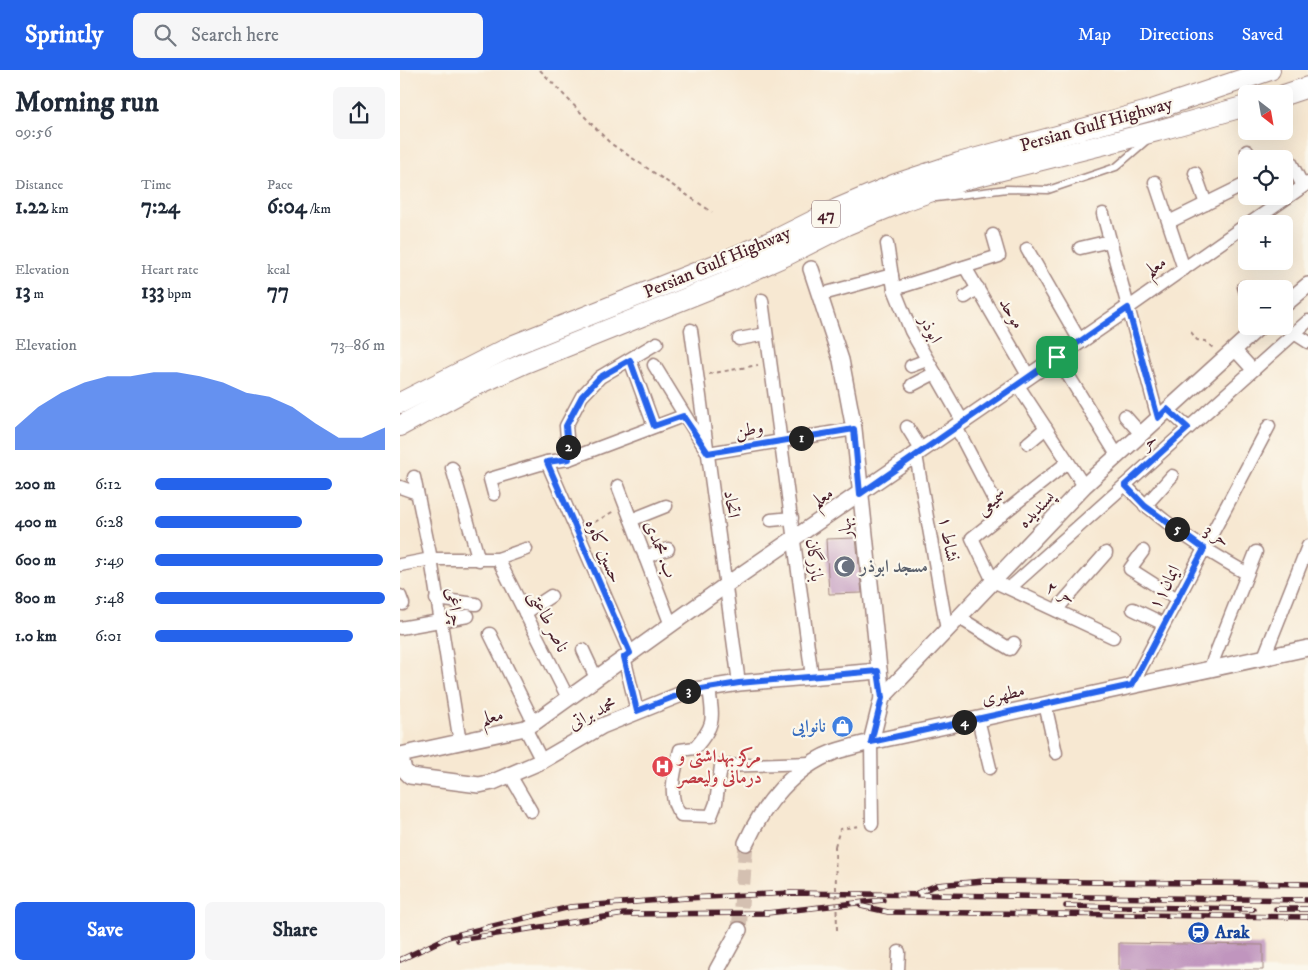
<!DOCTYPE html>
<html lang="en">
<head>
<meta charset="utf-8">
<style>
  body { margin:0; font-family:"IM FELL DW Pica",Amiri,serif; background:#f6f6f7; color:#1f2937; height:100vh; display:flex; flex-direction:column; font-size:19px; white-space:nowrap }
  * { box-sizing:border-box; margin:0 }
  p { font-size:16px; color:#747a83 }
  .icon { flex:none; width:28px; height:28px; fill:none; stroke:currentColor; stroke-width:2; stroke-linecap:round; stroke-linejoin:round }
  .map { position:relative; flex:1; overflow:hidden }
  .details { display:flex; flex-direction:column; background:#fff; width:400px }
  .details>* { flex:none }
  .needle { width:32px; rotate:149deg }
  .tools { position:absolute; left:838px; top:15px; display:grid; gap:10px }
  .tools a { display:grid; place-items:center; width:55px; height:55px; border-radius:8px; background:#fff; box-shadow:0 5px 20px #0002; font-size:25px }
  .pin { position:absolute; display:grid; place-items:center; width:42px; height:42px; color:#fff; margin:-21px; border-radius:10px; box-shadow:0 2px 8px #0006 }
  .km { position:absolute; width:25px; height:25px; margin:-12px; border-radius:50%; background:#222; color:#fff; font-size:14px; line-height:25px; text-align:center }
  .round { display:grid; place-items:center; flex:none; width:52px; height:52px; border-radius:8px; background:#f6f6f7 }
  .head { display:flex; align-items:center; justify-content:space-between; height:85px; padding:0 15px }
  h1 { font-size:28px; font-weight:700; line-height:38px }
  .stats { display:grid; grid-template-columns:repeat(3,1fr); gap:8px; height:85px; padding:5px 15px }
  .stats div { display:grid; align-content:center }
  .stats b { font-size:21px; font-weight:700 }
  .stats small { font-size:14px; font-weight:400 }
  .stats p { font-size:14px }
  .chart { height:140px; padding:10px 15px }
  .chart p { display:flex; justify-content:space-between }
  .chart svg { width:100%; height:90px; margin-top:5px; fill:#2563eb; opacity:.7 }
  .action { display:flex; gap:10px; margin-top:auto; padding:10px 15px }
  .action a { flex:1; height:58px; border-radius:8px; background:#2563eb; color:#fff; font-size:20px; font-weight:700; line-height:58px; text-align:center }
  .action a+a { background:#f6f6f7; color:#1f2937 }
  ul { padding:0 15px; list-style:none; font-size:16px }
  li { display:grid; grid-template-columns:80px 60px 1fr; align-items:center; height:38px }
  li i { height:12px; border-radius:6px; background:#2563eb }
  header { display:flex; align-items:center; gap:30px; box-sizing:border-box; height:70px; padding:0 25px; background:#2563eb; color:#fff }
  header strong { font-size:24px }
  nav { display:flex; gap:28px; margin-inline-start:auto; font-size:18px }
  .search { width:350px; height:45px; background:#f6f6f7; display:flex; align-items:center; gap:12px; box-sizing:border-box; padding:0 18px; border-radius:8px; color:#747a83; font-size:19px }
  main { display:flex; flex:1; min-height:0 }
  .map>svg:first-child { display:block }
  .building { fill:#c095be }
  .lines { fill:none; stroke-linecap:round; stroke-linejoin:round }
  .tertiary-tunnel { stroke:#d4c0b1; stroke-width:15; stroke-dasharray:15 8; stroke-linecap:butt }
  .service-casing { stroke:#a0847e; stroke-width:9 }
  .minor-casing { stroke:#a0847e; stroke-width:15 }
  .tertiary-casing { stroke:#a0847e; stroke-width:18 }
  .trunk-casing { stroke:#a0847e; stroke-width:22 }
  .path { stroke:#a0847e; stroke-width:2; stroke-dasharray:4 4; stroke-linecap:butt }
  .service { stroke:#fff; stroke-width:6 }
  .minor { stroke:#fff; stroke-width:12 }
  .tertiary { stroke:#fff; stroke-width:15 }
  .trunk { stroke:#fff; stroke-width:20 }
  .rail-casing { stroke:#4a1f2b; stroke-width:5.5 }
  .rail { stroke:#fbf7ec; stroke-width:4; stroke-dasharray:11; stroke-linecap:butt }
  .path-bridge { stroke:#a0847e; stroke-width:2; stroke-dasharray:4 4; stroke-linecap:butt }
  .route-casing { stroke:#fff; stroke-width:10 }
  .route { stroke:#2563eb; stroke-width:6 }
  .labels { text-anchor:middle; stroke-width:4.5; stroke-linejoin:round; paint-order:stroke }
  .shield { fill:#fbf7ec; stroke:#7f6065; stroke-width:1 }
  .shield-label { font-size:16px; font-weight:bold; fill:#4a1f2b }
  .street-label { font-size:18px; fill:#4a1f2b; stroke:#fbf7ec }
  .worship-label { font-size:18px; font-weight:bold; fill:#5b616d; stroke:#fbf7ec; text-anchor:start }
  .shop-label { font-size:18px; font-weight:bold; fill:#366cbe; stroke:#fbf7ec; text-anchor:end }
  .health-label { font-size:18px; font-weight:bold; fill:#be3a42; stroke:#fbf7ec; text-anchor:start }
  .transit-label { font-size:18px; font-weight:bold; fill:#164399; stroke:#fbf7ec; text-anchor:start }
</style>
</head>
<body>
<header>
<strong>Sprintly</strong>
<div class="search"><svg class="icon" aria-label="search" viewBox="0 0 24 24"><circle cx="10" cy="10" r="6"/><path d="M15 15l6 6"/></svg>Search here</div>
<nav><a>Map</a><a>Directions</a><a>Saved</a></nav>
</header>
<main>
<section class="details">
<div class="head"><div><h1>Morning run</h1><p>09:56</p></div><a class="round"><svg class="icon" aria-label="share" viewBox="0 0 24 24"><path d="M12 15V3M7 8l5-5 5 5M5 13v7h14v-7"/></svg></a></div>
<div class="stats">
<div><p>Distance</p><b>1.22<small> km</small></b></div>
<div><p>Time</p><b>7:24</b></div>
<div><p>Pace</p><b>6:04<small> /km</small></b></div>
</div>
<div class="stats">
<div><p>Elevation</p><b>13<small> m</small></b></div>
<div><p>Heart rate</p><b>133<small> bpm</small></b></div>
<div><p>kcal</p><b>77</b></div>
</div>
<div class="chart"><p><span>Elevation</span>73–86 m</p>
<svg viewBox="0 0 160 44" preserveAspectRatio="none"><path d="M0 44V33L10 23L20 16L30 11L40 8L50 8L60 6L70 6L80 8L90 11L100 16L110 18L120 23L130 31L140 38L150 38L160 33V44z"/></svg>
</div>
<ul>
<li><b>200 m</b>6:12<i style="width:77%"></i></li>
<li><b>400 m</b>6:28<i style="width:64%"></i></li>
<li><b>600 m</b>5:49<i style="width:99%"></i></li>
<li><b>800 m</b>5:48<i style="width:100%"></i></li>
<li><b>1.0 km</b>6:01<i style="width:86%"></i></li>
</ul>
<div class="action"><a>Save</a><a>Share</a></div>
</section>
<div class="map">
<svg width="908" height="900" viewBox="0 0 908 900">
  <rect width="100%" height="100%" fill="#fbf7ec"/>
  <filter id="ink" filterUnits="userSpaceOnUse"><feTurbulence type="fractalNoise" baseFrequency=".02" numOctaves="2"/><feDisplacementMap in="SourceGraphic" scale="10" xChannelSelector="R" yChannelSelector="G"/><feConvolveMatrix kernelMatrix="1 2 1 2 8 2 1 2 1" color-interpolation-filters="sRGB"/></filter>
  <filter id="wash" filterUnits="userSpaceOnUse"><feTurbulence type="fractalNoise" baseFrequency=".0096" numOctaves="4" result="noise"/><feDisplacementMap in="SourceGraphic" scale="20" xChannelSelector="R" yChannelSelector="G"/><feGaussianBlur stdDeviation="1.12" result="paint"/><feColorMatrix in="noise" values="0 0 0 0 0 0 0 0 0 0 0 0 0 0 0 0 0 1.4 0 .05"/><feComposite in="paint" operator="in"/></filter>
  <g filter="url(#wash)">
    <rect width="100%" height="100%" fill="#f7e8d2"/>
    <g id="blocks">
      <g class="building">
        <polygon points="456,468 462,523 429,524 426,469"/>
        <polygon points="719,873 863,875 863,900 719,900"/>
      </g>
    </g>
  </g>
  <g filter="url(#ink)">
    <use href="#blocks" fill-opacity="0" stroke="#a0847e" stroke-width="1"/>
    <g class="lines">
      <polyline class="tertiary-tunnel" points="339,860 346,773"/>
      <defs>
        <polyline id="service" points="536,128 607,119 648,120 716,97 746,71"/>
        <g id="minor">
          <polyline points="847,81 851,89"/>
          <polyline points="890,91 903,116"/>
          <polyline points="795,103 806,134"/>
          <polyline points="755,112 784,199"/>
          <polyline points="703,144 758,348"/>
          <polyline points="769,152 846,114"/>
          <polyline points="849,154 908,113"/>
          <polyline points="487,174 494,219 511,261 563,352"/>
          <polyline points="680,178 710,171"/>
          <polyline points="627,179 680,271"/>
          <polyline points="565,197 629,307"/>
          <polyline points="844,217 846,223"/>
          <polyline points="494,219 599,186 593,165"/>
          <polyline points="419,225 492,205"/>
          <polyline points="565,227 578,218"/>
          <polyline points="362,230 412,607"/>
          <polyline points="728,238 846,155"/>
          <polyline points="291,260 339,613"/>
          <polyline points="894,263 908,272"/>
          <polyline points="339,269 366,264"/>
          <polyline points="834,279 853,300"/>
          <polyline points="657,287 717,385"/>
          <polyline points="230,290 254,356"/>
          <polyline points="254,295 308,383 454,359"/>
          <polyline points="511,296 527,290"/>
          <polyline points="617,314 684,416"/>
          <polyline points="512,315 535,303"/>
          <polyline points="767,339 788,358"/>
          <polyline points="725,346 741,364"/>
          <polyline points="507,357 522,381"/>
          <polyline points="556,357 602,445"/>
          <polyline points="628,373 646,358"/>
          <polyline points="516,385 547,560"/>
          <polyline points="169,389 166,356 182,326 200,307 257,273"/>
          <polyline points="147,392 230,583"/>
          <polyline points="668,392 572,468 593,511 713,567"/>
          <polyline points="52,398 79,490"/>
          <polyline points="14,407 31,489 60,673"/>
          <path d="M725,415c35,37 77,63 121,88"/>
          <polyline points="218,416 271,555"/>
          <polyline points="0,417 17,423"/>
          <polyline points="94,424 90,409 147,392 169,389 283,346"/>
          <polyline points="745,436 772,406"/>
          <polyline points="231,450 266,436"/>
          <polyline points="371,450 392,448"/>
          <polyline points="743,481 730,499 777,529"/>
          <polyline points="245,487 268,479"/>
          <polyline points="98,489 168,628"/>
          <polyline points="0,495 31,489 98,489 126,479"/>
          <polyline points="611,517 908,251"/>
          <polyline points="0,526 3,534"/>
          <polyline points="36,529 76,534"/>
          <polyline points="733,539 764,554"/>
          <polyline points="656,540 706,483"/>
          <polyline points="125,543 151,526"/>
          <polyline points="558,547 610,579 614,573"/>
          <polyline points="0,558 68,546"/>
          <polyline points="90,564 134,653"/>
          <polyline points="183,580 196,608"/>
          <polyline points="224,587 237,641"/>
          <polyline points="864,587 908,476"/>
          <polyline points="810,598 856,482"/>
          <polyline points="732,615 869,356"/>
          <path d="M309,618c4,31 7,36 -14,60l-15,2c-5,19 -14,49 1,65l30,1 5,-13 5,-37 91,-3"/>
          <polyline points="645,634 656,683"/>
          <polyline points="578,649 590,698"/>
          <polyline points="125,658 142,691"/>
          <polyline points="471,672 472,754"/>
          <polyline points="110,705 131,741"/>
          <polyline points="498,900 499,882"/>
        </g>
        <g id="tertiary">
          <polyline points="411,199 441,290 454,359 482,628"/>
          <polyline points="884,235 908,215"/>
          <polyline points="479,601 339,613 289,621 202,656 142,691 93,712 79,715 10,706 4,700 0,685 125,658 134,653 326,515 728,238"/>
          <polyline points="471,672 482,628 684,416 860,256"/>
          <path d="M346,773c17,-38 48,-76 88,-91 12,-4 25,-7 37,-10l437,-94"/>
          <polyline points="317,900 339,860"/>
        </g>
        <g id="trunk">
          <polyline points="884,25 908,17"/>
          <polyline points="0,333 114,275 320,193 377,169 437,139 496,114 559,93 752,40 870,0"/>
          <polyline points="0,356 66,320 125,293 329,211 387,185 446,155 504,131 566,109 757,61 846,36"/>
        </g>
      </defs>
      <use href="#service" class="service-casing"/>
      <use href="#minor" class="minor-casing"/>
      <use href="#tertiary" class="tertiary-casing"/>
      <use href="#trunk" class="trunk-casing"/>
      <g class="path">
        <polyline points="140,0 210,73 312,142"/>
        <polyline points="791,262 797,270 805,271 814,279"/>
        <polyline points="309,304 358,295"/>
        <polyline points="188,456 214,441"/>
        <polyline points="435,776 440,759 459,756"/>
      </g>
      <use href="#service" class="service"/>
      <use href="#minor" class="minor"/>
      <use href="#tertiary" class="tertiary"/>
      <use href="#trunk" class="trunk"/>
      <defs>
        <g id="rail">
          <polyline points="517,823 537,815 584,811 908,814"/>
          <polyline points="461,836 488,842 908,847"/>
          <polyline points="666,836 853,839"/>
          <polyline points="876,839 908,839"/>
          <polyline points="58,870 224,844 367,843 483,830"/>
          <polyline points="0,890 48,867 170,837 287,828 391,823 908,830"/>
        </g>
      </defs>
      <use href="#rail" class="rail-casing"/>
      <use href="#rail" class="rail"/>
      <polyline class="path-bridge" points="435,776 437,860"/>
    </g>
  </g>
  <g class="lines" filter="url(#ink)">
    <defs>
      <polygon id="route" points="728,238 758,348 767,339 788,358 725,415 745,436 804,479 732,615 471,672 482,628 478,601 339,613 289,621 237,641 224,587 230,583 147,392 169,389 166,356 182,326 200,307 230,290 254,356 283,346 308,383 454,359 460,424"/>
    </defs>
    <use href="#route" class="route-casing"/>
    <use href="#route" class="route"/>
  </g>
  <defs>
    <symbol id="mosque-disc" viewBox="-11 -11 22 22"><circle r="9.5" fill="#6b7280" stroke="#fbf7ec"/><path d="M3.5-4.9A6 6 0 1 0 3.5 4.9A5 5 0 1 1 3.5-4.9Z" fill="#fff"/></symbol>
    <symbol id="shop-disc" viewBox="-11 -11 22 22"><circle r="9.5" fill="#3f7fe0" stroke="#fbf7ec"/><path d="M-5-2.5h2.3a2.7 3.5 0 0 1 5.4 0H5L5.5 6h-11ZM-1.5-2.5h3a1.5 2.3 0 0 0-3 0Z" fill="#fff"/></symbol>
    <symbol id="hospital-disc" viewBox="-11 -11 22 22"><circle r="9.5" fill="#e0444e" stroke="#fbf7ec"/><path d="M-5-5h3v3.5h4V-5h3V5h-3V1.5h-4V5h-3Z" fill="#fff"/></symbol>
    <symbol id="station-disc" viewBox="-11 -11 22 22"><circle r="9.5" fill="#1a4fb4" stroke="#fbf7ec"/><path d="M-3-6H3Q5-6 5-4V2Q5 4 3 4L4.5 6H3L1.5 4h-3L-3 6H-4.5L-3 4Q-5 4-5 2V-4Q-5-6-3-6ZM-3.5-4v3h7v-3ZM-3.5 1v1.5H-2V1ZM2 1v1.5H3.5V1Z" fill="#fff"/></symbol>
  </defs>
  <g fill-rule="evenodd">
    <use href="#mosque-disc" x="432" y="484" width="25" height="25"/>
    <use href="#shop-disc" x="430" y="644" width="25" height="25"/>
    <use href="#hospital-disc" x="250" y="684" width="25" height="25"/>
    <use href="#station-disc" x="786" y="850" width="25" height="25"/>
  </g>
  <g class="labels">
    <rect class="shield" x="412" y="130.5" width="28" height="27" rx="4"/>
    <g class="shield-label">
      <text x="426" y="150">47</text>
    </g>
    <g class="street-label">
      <text transform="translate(696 54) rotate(-16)" y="6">Persian Gulf Highway</text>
      <text transform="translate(317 192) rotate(-23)" y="6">Persian Gulf Highway</text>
      <text transform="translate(755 196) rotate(-35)" y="6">معلم</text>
      <text transform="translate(612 243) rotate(60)" y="6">موحد</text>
      <text transform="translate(531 259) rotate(63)" y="6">ابوذر</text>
      <text transform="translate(349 359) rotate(-9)" y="6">وطن</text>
      <text transform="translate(748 371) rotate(-42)" y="6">حر</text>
      <text transform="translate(422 427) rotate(-35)" y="6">معلم</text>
      <text transform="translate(591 431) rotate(-38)" y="6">سمیعی</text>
      <text transform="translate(332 434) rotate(82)" y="6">اتحاد</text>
      <text transform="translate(636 439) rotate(-46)" y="6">پسندیده</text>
      <text transform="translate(445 458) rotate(-96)" y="6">بهار</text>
      <text transform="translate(817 465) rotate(32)" y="6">حر 3</text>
      <text transform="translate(549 469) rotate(80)" y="6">نشاط ۱</text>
      <text transform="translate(261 479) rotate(69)" y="6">ب. محمدی</text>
      <text transform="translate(204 481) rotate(67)" y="6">حسین کاوه</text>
      <text transform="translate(415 490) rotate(83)" y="6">بازرگان</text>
      <text transform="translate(764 517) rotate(-62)" y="6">ایمان۱۱</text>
      <text transform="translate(661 522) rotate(26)" y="6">حر ۲</text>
      <text transform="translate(55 537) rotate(82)" y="6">چراغی</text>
      <text transform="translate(149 551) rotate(63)" y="6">ناصر طاعتی</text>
      <text transform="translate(603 624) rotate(-12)" y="6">مطهری</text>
      <text transform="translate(192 643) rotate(-27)" y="6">محمد براتی</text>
      <text transform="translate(92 646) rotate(-13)" y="6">معلم</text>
    </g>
    <g class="worship-label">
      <text x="460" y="502">مسجد ابوذر</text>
    </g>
    <g class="shop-label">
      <text x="426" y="662">نانوایی</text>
    </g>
    <g class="health-label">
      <text x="278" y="692">مرکز بهداشتی و<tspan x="278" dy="21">درمانی ولیعصر</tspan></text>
    </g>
    <g class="transit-label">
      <text x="815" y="868">Arak</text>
    </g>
  </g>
</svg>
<div class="tools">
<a><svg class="needle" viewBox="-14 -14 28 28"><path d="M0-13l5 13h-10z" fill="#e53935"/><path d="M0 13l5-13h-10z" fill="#747a83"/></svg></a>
<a><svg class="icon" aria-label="locate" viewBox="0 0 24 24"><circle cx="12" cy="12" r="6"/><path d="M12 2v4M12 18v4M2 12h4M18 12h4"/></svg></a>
<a>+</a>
<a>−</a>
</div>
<div class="pin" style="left:657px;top:287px;background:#1e9e55"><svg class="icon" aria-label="arrive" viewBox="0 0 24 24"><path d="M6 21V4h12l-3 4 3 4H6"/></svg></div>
<b class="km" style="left:401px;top:368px">1</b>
<b class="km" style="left:168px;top:377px">2</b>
<b class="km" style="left:288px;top:621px">3</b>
<b class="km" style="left:564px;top:652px">4</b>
<b class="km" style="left:777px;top:459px">5</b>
</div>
</main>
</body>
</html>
